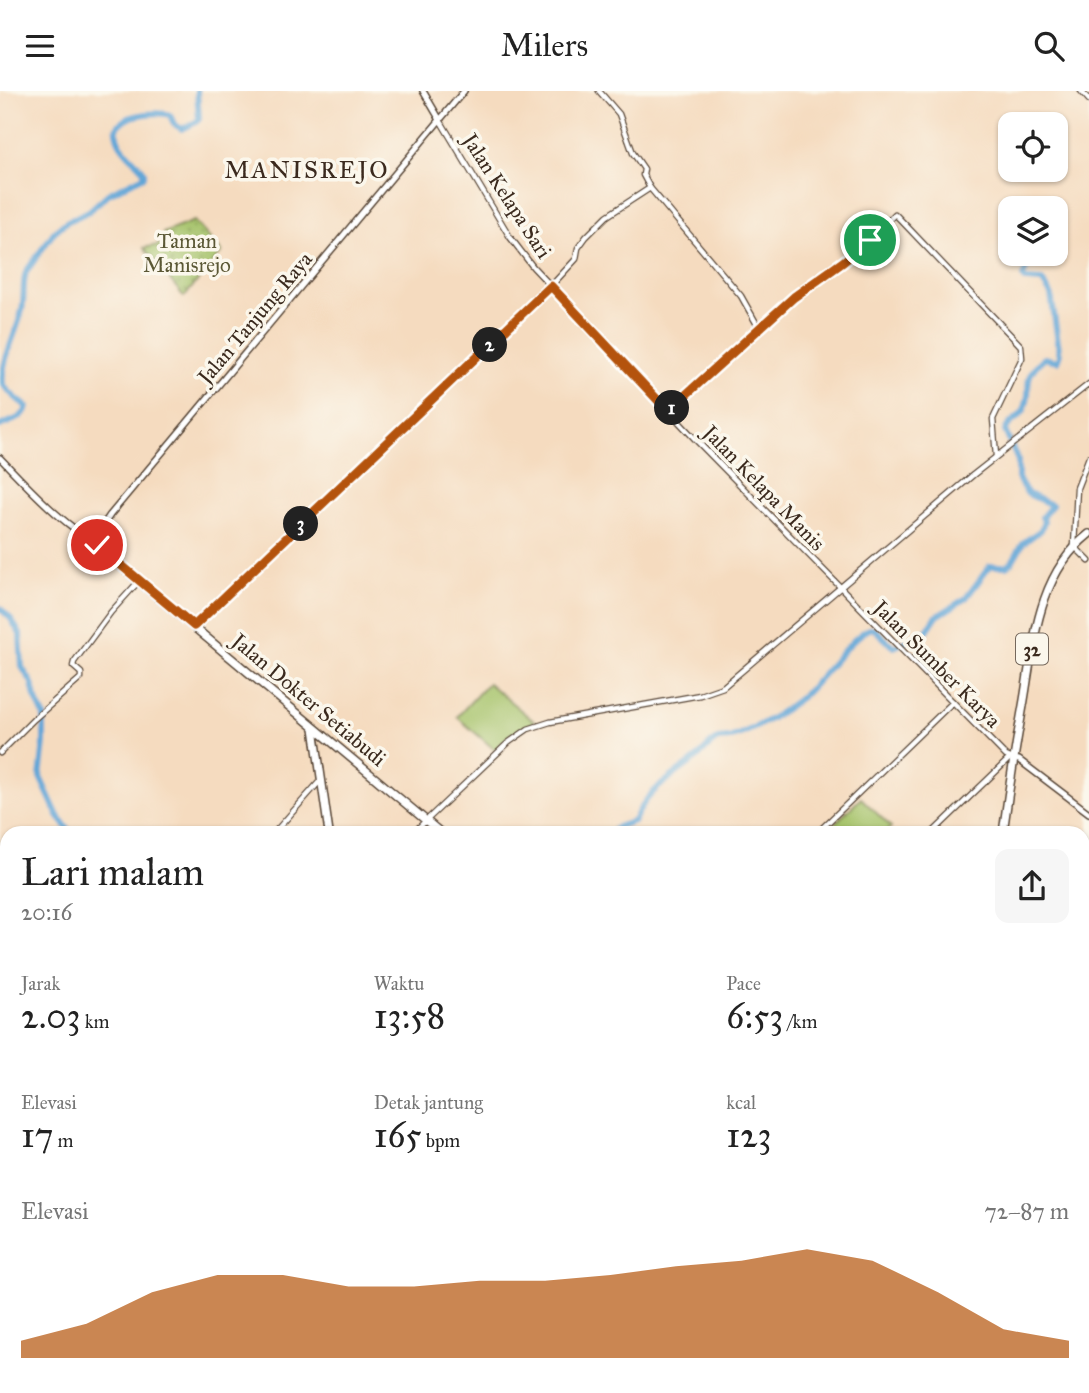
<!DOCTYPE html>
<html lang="id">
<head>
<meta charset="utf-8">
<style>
  body { margin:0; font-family:"IM FELL Great Primer",serif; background:#f6f6f6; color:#222; height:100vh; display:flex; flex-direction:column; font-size:26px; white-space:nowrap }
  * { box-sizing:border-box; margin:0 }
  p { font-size:23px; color:#767676 }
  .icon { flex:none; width:38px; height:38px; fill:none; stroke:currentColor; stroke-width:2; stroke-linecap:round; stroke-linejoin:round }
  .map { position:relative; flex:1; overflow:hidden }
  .sheet { position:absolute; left:0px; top:735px; width:1090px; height:567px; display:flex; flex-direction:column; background:#fff; border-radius:21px 21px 0 0; box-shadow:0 2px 5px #0004 }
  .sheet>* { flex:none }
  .controls { position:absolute; left:998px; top:21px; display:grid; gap:14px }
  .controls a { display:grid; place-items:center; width:70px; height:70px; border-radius:14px; background:#fff; box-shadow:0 2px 5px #0004; font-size:35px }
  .pin { position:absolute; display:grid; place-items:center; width:60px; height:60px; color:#fff; margin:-30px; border:4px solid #fff; border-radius:50%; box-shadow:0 2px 7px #0007 }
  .km { position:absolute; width:35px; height:35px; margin:-18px; border-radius:50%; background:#222; color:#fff; font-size:19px; line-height:35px; text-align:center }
  .round { display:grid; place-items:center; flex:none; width:74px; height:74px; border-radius:14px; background:#f6f6f6 }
  .overview { display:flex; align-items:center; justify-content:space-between; height:119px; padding:0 21px }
  h1 { font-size:38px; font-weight:600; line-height:52px }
  .figures { display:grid; grid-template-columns:repeat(3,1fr); gap:10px; height:119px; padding:7px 21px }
  .figures div { display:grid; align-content:center }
  .figures b { font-size:35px; font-weight:600 }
  .figures small { font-size:19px; font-weight:400 }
  .figures p { font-size:19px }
  .chart { height:196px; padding:14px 21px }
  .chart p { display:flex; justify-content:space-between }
  .chart svg { width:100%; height:126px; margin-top:7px; fill:#b45309; opacity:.7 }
  header { display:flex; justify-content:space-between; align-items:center; height:91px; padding:0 21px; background:#fff; font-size:32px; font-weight:600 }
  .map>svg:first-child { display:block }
  .grass { fill:#a6c36b; stroke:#707644; stroke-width:2 }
  .park { fill:url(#park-dots); stroke:#707644; stroke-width:2 }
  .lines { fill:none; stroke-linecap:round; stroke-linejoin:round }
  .stream { stroke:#62a6d7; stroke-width:2 }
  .river { stroke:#62a6d7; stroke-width:6 }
  .tertiary-casing { stroke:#574536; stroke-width:7 }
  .secondary-casing { stroke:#574536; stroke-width:8 }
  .primary-casing { stroke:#574536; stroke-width:10 }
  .trunk-casing { stroke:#574536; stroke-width:10 }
  .tertiary { stroke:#fff; stroke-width:4.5 }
  .secondary { stroke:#fff; stroke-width:5 }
  .primary { stroke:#fff; stroke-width:7 }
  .trunk { stroke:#fff; stroke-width:7 }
  .route-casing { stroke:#fff; stroke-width:14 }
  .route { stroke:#b45309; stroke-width:9 }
  .labels { text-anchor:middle; stroke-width:7; stroke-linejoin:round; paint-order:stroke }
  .shield { fill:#fbf7ec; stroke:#75685c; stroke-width:2 }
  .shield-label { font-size:19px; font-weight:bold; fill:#3b2a1e }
  .street-label { font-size:21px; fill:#3b2a1e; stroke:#fbf7ec }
  .park-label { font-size:21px; fill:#5b5835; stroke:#fbf7ec }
  .quarter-label { font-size:24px; letter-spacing:2px; fill:#3b2a1e; stroke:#fbf7ec }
</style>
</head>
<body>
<header><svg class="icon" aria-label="menu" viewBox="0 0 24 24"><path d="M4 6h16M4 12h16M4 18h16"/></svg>Milers<svg class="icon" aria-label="search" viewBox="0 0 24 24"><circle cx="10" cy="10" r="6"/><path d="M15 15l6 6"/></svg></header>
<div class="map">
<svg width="1089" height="1302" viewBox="0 0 1089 1302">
  <defs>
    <pattern id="park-dots" width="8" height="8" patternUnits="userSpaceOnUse" patternTransform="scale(1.75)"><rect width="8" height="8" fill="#a6c36b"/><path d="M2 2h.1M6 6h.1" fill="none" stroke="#889f57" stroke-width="1.8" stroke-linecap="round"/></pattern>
  </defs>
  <rect width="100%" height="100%" fill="#fbf7ec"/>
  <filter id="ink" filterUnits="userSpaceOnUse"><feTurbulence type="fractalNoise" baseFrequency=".0143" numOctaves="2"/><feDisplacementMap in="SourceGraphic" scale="14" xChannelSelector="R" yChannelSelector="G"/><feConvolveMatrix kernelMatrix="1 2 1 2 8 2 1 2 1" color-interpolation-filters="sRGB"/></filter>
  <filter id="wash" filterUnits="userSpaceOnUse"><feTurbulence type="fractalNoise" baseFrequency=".00686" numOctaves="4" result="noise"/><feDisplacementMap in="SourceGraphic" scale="28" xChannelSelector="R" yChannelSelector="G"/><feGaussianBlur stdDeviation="1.57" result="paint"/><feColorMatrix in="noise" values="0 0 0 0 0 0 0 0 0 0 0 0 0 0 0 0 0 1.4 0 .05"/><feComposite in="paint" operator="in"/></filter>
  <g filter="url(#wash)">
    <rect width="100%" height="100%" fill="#f5dbbf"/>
    <g class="grass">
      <polygon points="488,592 535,631 509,645 495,659 457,626"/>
      <polygon points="861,707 891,736 885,742 825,742"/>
    </g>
    <polygon class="park" points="194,130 222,161 184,206 144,157 158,154 165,147 163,142"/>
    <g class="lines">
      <g class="stream">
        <polyline points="709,1302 712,1295"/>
        <polyline points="898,1302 904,1295"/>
      </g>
      <g class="river">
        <path d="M0,335c10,-5 24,-7 27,-19 -7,-6 -20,-15 -24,-23 -3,-21 15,-54 19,-74 3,-13 0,-26 4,-38l28,-40 12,-10 23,-11 19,-17 36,-18v-5c-8,-10 -24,-22 -27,-35 -7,-21 40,-26 53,-21l4,9 8,5 14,-7 3,-3 -2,-28"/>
        <polyline points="0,517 11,528 20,543 22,576 32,592 35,606 44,625 44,652 40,686 58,725 71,742"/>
        <path d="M611,742l6,-6 17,-6c15,-34 37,-42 64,-64 6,-6 12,-14 20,-18 4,-1 7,0 11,-1 25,-8 50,-23 71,-40 18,-14 55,-68 73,-70l21,19 32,-15 10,-15 30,-19 24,-32h16l6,-4 11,-19 18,-13 3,-9 -2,-4 10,-12 -24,-11 -7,-10 -3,-6v-17l-13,-30c3,-9 14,-12 19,-21 11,-25 -6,-29 20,-52l14,3 2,-5 -9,-62 -9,-13 -17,-1 -2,-3 9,-23"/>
        <polyline points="0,911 7,906"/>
        <polyline points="0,975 2,985 0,991"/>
        <polyline points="518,1302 521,1295"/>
      </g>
    </g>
  </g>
  <g filter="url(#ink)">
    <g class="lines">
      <defs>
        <g id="tertiary">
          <polyline points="599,0 619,23 633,62 644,78 643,84 650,97 741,205 759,237"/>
          <polyline points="1081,0 1089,9"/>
          <polyline points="440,29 510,146 533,176 696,349 1006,665 1013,668"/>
          <polyline points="551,195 576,168 578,157 586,146 607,125 650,97"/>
          <polyline points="668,320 795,206 860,158 895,123 1021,255 1022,267 993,328 996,365"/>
          <polyline points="1089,366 1077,397 1074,455 1089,470"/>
          <polyline points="0,662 34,628 81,587 81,582 73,575 74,571 111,521 139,490"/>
          <polyline points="274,742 320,690"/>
          <polyline points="413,742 508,652 528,638 550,631 700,604 723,596 973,384 1089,293"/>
          <polyline points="817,742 953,611"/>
          <polyline points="932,742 1009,668"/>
          <polyline points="0,802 7,809"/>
          <polyline points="0,847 7,840"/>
          <polyline points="1083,999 1089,1004"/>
          <polyline points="0,1041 7,1031"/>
          <polyline points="1083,1109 1089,1113"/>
          <polyline points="807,1295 815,1302"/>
          <polyline points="987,1295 995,1302"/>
          <polyline points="717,1302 721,1295"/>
          <polyline points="904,1302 910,1295"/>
        </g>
        <g id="secondary">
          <polyline points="423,0 440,29"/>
          <path d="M0,367c25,26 63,67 95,84"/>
          <polyline points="95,446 110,424 464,0"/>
          <polyline points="194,535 551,195"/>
          <polyline points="1013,668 1019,669 1089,722"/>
          <polyline points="0,1042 7,1047"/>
          <polyline points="358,1295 366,1302"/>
          <polyline points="776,1302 780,1295"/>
        </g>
        <g id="primary">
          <polyline points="95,446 95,451 99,457 441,742"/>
          <polyline points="314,637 329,742"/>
          <polyline points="1083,1251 1089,1256"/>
          <polyline points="405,1295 406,1302"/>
        </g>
        <g id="trunk">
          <path d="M1003,742c6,-45 13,-89 21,-133 10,-59 14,-126 65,-166"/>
          <polyline points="651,1302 656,1295"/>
        </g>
      </defs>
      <use href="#tertiary" class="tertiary-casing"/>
      <use href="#secondary" class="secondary-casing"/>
      <use href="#primary" class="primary-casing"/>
      <use href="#trunk" class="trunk-casing"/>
      <use href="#tertiary" class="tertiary"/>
      <use href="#secondary" class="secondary"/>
      <use href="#primary" class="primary"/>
      <use href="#trunk" class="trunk"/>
    </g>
  </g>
  <g class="lines" filter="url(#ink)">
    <defs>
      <polyline id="route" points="97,454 194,535 551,195 668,320 794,206 843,171 870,149"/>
    </defs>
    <use href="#route" class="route-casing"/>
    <use href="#route" class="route"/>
  </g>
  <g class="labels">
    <rect class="shield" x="1016" y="542.5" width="32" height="31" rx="5"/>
    <g class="shield-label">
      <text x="1032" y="565">32</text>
    </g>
    <g class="street-label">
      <text transform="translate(507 105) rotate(57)" y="7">Jalan Kelapa Sari</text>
      <text transform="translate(255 227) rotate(-50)" y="7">Jalan Tanjung Raya</text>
      <text transform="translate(764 397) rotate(46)" y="7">Jalan Kelapa Manis</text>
      <text transform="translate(937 573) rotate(45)" y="7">Jalan Sumber Karya</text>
      <text transform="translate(309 609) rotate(40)" y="7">Jalan Dokter Setiabudi</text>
    </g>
    <g class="park-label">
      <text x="187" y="157">Taman<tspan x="187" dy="24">Manisrejo</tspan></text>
    </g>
    <g class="quarter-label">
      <text x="307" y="87">MANISREJO</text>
    </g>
  </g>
</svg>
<div class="controls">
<a><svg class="icon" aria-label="locate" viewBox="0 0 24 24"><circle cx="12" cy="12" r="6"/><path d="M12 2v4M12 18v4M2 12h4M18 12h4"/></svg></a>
<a><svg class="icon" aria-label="layers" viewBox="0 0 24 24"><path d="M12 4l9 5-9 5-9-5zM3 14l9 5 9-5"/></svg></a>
</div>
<div class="pin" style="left:870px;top:149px;background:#1e9e55"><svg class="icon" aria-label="arrive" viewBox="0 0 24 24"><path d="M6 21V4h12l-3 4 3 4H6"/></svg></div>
<div class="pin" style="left:97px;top:454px;background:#d93025"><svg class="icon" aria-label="check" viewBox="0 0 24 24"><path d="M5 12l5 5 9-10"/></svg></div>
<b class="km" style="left:672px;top:317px">1</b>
<b class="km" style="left:490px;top:254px">2</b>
<b class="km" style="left:301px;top:433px">3</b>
<section class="sheet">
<div class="overview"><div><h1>Lari malam</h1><p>20:16</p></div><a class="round"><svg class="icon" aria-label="share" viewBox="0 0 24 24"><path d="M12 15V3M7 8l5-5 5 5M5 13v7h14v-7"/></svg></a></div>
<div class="figures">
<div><p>Jarak</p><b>2.03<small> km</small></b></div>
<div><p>Waktu</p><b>13:58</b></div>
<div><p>Pace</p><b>6:53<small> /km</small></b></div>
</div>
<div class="figures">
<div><p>Elevasi</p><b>17<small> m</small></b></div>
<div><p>Detak jantung</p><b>165<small> bpm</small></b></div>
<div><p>kcal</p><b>123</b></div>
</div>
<div class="chart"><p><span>Elevasi</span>72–87 m</p>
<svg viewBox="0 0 160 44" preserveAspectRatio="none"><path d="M0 44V38L10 32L20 21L30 15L40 15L50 19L60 19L70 17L80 17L90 15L100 12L110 10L120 6L130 10L140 21L150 34L160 38V44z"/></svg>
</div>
</section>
</div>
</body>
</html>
